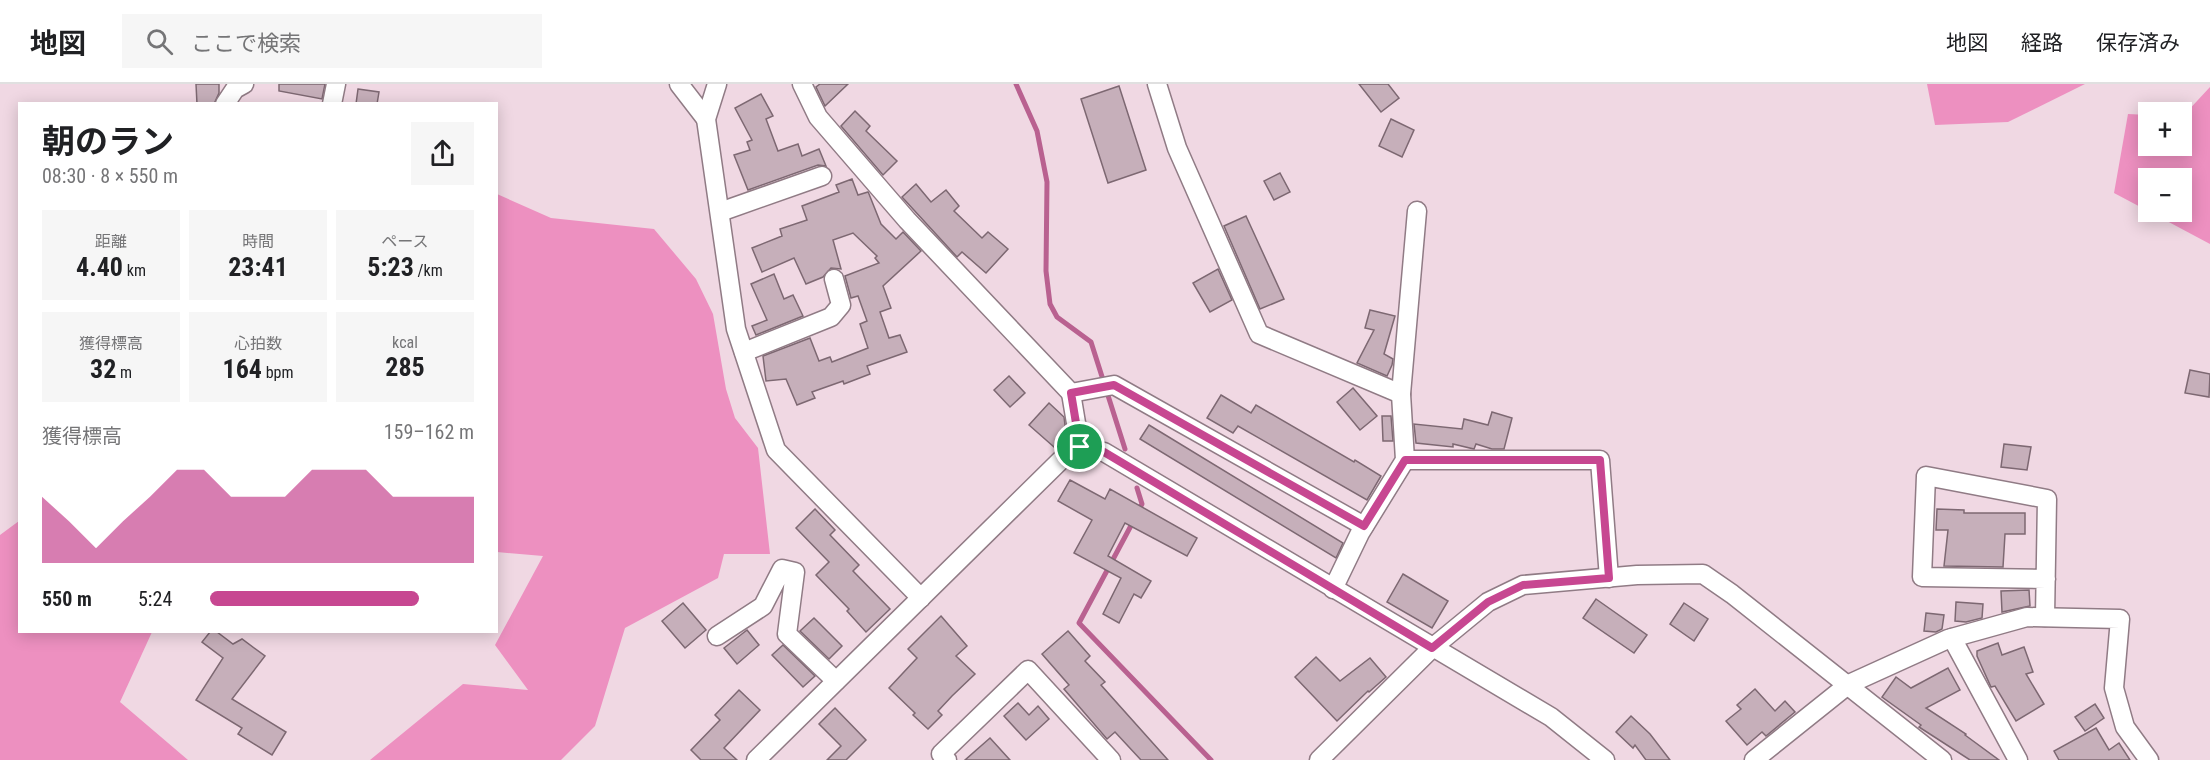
<!DOCTYPE html>
<html lang="ja">
<head>
<meta charset="utf-8">
<style>
  body { margin:0; font-family:"Roboto Condensed","Noto Sans JP",sans-serif; background:#f6f6f6; color:#202124; height:100vh; display:flex; flex-direction:column; font-size:22px; white-space:nowrap }
  * { box-sizing:border-box; margin:0 }
  p { font-size:20px; color:#757577 }
  .icon { flex:none; width:33px; height:33px; fill:none; stroke:currentColor; stroke-width:2; stroke-linecap:round; stroke-linejoin:round }
  .map { position:relative; flex:1; overflow:hidden }
  .drawer { position:absolute; left:18px; top:18px; width:480px; height:531px; display:flex; flex-direction:column; background:#fff; border-radius:0px; box-shadow:0 3px 15px #0003 }
  .drawer>* { flex:none }
  .buttons { position:absolute; left:2138px; top:18px; display:grid; gap:12px }
  .buttons a { display:grid; place-items:center; width:54px; height:54px; border-radius:0px; background:#fff; box-shadow:0 3px 15px #0003; font-size:30px }
  .pin { position:absolute; display:grid; place-items:center; width:51px; height:51px; color:#fff; margin:-26px; border:3px solid #fff; border-radius:50%; box-shadow:0 2px 6px #0007 }
  .round { display:grid; place-items:center; flex:none; width:63px; height:63px; border-radius:0px; background:#f6f6f6 }
  .headline { display:flex; align-items:center; justify-content:space-between; height:102px; padding:0 24px }
  h1 { font-size:33px; font-weight:700; line-height:45px }
  .figures { display:grid; grid-template-columns:repeat(3,1fr); gap:9px; height:102px; padding:6px 24px }
  .figures div { display:grid; align-content:center; border-radius:0px; background:#f6f6f6; text-align:center }
  .figures b { font-size:26px; font-weight:700 }
  .figures small { font-size:16px; font-weight:400 }
  .figures p { font-size:16px }
  .chart { height:168px; padding:12px 24px }
  .chart p { display:flex; justify-content:space-between }
  .chart svg { width:100%; height:108px; margin-top:6px; fill:#c74791; opacity:.7 }
  ul { padding:0 24px; list-style:none; font-size:20px }
  li { display:grid; grid-template-columns:96px 72px 1fr; align-items:center; height:45px }
  li i { height:15px; border-radius:8px; background:#c74791 }
  header { display:flex; align-items:center; gap:36px; box-sizing:border-box; height:84px; padding:0 30px; background:#fff; border-bottom:2px solid #e0e0e0 }
  header strong { font-size:28px }
  nav { display:flex; gap:33px; margin-inline-start:auto; font-size:21px }
  .search { width:420px; height:54px; background:#f6f6f6; display:flex; align-items:center; gap:15px; box-sizing:border-box; padding:0 21px; border-radius:0px; color:#757577; font-size:22px }
  .map>svg:first-child { display:block }
  .forest { fill:#ed90c0 }
  .lines { fill:none; stroke-linecap:round; stroke-linejoin:round }
  .stream { stroke:#b96190; stroke-width:5 }
  .building { fill:#c6afba; stroke:#7d6872; stroke-width:1.5 }
  .minor-casing { stroke:#907b85; stroke-width:21 }
  .minor { stroke:#fff; stroke-width:18 }
  .route-casing { stroke:#fff; stroke-width:12 }
  .route { stroke:#c74791; stroke-width:8 }
</style>
</head>
<body>
<header>
<strong>地図</strong>
<div class="search"><svg class="icon" aria-label="search" viewBox="0 0 24 24"><circle cx="10" cy="10" r="6"/><path d="M15 15l6 6"/></svg>ここで検索</div>
<nav><a>地図</a><a>経路</a><a>保存済み</a></nav>
</header>
<div class="map">
<svg width="2210" height="676" viewBox="0 0 2210 676">
  <rect width="100%" height="100%" fill="#f0d8e3"/>
  <g class="forest">
    <polygon points="1927,0 2085,0 2008,38 1935,41"/>
    <polygon points="2210,3 2210,160 2150,128 2181,128 2181,94 2148,94 2148,127 2114,109 2128,30 2148,31 2148,62 2181,62 2181,32 2184,31"/>
    <polygon points="497,110 551,134 654,145 696,195 713,230 726,305 735,334 758,364 770,470 724,470 718,494 625,544 595,642 561,676 370,676 463,600 528,606 495,561 543,472 497,468"/>
    <polygon points="19,437 20,548 152,548 120,618 188,676 0,676 0,451"/>
  </g>
  <g class="lines">
    <g class="stream">
      <polyline points="1016,0 1037,47 1047,98 1046,187 1050,220 1057,233 1091,258 1125,365"/>
      <polyline points="1137,404 1142,420 1138,427"/>
      <polyline points="1134,436 1079,539 1211,676"/>
    </g>
  </g>
  <g class="building">
    <polygon points="196,0 219,0 219,9 214,20 197,20"/>
    <polygon points="279,0 325,0 322,15 279,7"/>
    <polygon points="820,0 848,0 825,22 816,3"/>
    <polygon points="1359,0 1388,0 1399,14 1381,28"/>
    <polygon points="1119,2 1146,86 1108,99 1081,15"/>
    <polygon points="358,5 379,8 377,20 356,20"/>
    <polygon points="761,10 773,32 766,35 778,67 798,60 802,72 819,65 826,82 818,81 748,106 734,71 750,66 747,58 752,56 735,24"/>
    <polygon points="855,27 870,42 866,47 897,77 883,91 841,42"/>
    <polygon points="1391,35 1414,46 1402,73 1379,62"/>
    <polygon points="1280,89 1290,108 1274,116 1264,97"/>
    <polygon points="852,95 858,111 868,108 869,110 881,140 896,155 903,148 921,167 883,202 891,224 880,228 889,254 900,251 907,268 867,282 870,290 844,300 843,297 812,308 815,314 797,321 786,295 766,297 763,272 810,254 819,277 830,273 832,278 868,264 860,240 867,237 858,212 851,214 845,192 879,179 875,174 877,172 853,149 833,156 841,185 831,184 823,193 806,200 794,174 762,188 752,164 782,152 780,145 807,136 802,122 839,108 836,101"/>
    <polygon points="916,100 931,118 946,106 959,122 954,127 982,154 988,148 1008,165 986,189 962,168 957,173 902,113"/>
    <polygon points="1246,132 1284,215 1260,225 1224,142"/>
    <polygon points="1218,185 1232,216 1210,228 1193,199"/>
    <polygon points="774,190 784,215 793,211 803,232 756,251 752,242 767,236 751,200"/>
    <polygon points="1370,226 1395,232 1384,270 1393,275 1392,281 1387,292 1357,279 1374,246 1365,244"/>
    <polygon points="2190,286 2210,290 2209,313 2185,309"/>
    <polygon points="1009,292 1025,309 1010,323 994,306"/>
    <polygon points="1353,304 1377,332 1360,346 1337,318"/>
    <polygon points="1221,311 1251,329 1256,321 1354,378 1355,376 1381,392 1367,416 1238,342 1233,349 1207,334"/>
    <polygon points="1049,319 1064,333 1066,349 1054,363 1029,341"/>
    <polygon points="1492,328 1512,334 1504,365 1492,365 1476,360 1474,365 1453,360 1453,363 1416,359 1414,340 1462,345 1464,335 1488,341"/>
    <polygon points="1382,332 1391,332 1393,357 1383,357"/>
    <polygon points="1149,341 1343,459 1336,474 1140,355"/>
    <polygon points="2004,360 2031,363 2027,386 2001,383"/>
    <polygon points="1070,396 1105,415 1110,405 1197,454 1187,472 1125,439 1108,472 1151,497 1141,514 1134,510 1119,539 1103,530 1121,494 1074,469 1092,436 1058,417"/>
    <polygon points="815,425 835,446 830,451 859,481 853,487 890,525 866,548 847,527 849,525 816,491 829,478 796,444"/>
    <polygon points="1937,425 1964,426 1964,429 2025,429 2025,450 2005,450 2003,483 1944,482 1948,446 1936,446"/>
    <polygon points="1403,490 1448,517 1432,544 1387,518"/>
    <polygon points="2029,506 2030,522 2002,528 2001,507"/>
    <polygon points="1596,515 1647,551 1634,569 1583,534"/>
    <polygon points="1956,518 1983,520 1982,534 1966,538 1955,537"/>
    <polygon points="683,519 706,546 685,564 662,537"/>
    <polygon points="1684,519 1708,535 1694,557 1670,540"/>
    <polygon points="1926,529 1944,531 1942,545 1936,548 1924,547"/>
    <polygon points="941,532 967,562 956,572 975,590 952,612 938,627 942,631 928,645 913,631 915,629 889,604 917,574 908,565"/>
    <polygon points="814,534 842,562 829,575 800,547"/>
    <polygon points="747,546 759,561 737,580 724,564"/>
    <polygon points="1068,547 1090,572 1085,577 1105,598 1101,601 1168,676 1141,676 1115,648 1107,655 1064,605 1069,601 1042,570"/>
    <polygon points="210,548 217,548 233,560 242,555 265,572 232,615 286,648 272,671 238,650 242,644 196,616 223,574 202,558"/>
    <polygon points="1998,559 2002,571 2024,563 2033,588 2026,590 2044,620 2016,637 1995,602 1991,603 1977,572 1977,567"/>
    <polygon points="783,561 815,592 803,603 772,571"/>
    <polygon points="1316,573 1340,597 1370,574 1386,593 1369,608 1368,607 1337,637 1295,593"/>
    <polygon points="1948,584 1960,606 1926,624 1966,650 1965,651 1999,676 1970,676 1919,643 1921,641 1882,613 1896,593 1911,604"/>
    <polygon points="1755,605 1775,627 1785,617 1795,628 1766,652 1762,648 1747,661 1726,637 1741,625 1737,621"/>
    <polygon points="739,606 760,626 724,664 737,676 701,676 691,666 720,636 715,631"/>
    <polygon points="1018,619 1029,631 1038,622 1049,635 1026,656 1004,632"/>
    <polygon points="2095,620 2104,634 2085,647 2075,633"/>
    <polygon points="835,624 866,656 846,676 827,676 841,662 819,640"/>
    <polygon points="1631,632 1650,650 1670,676 1646,676 1635,661 1633,664 1616,648"/>
    <polygon points="2096,644 2109,666 2119,659 2130,676 2059,676 2054,667"/>
    <polygon points="990,654 1010,676 965,676"/>
  </g>
  <g class="lines">
    <defs>
      <g id="minor">
        <polyline points="679,0 706,35"/>
        <polyline points="717,0 706,35 736,245 776,366 921,514"/>
        <polyline points="802,0 818,33 907,136 1071,309 1114,301 1364,442"/>
        <polyline points="1157,0 1177,64 1259,250 1401,310"/>
        <polyline points="225,20 235,5 244,0"/>
        <polyline points="332,20 336,0"/>
        <polyline points="720,128 822,92"/>
        <polyline points="744,268 831,233 841,221 834,195"/>
        <polyline points="1071,309 1080,363"/>
        <polyline points="1405,376 1600,376 1609,494"/>
        <polyline points="1333,505 1360,449 1405,376 1401,310 1417,127"/>
        <polyline points="2045,533 2047,415 1926,392 1922,493 2046,495"/>
        <polyline points="717,552 763,522 782,485 795,488 787,550 836,597"/>
        <polyline points="1952,554 2018,676"/>
        <polyline points="756,676 1065,372 1080,363 1104,368 1551,633 1605,676"/>
        <polyline points="947,676 941,670 1028,586 1111,676"/>
        <polyline points="1319,676 1432,564 1488,518 1523,501 1637,491 1703,490 1732,510 1942,676"/>
        <polyline points="1754,676 1849,600 1948,555 2027,533 2120,535 2114,604 2125,643 2149,676"/>
      </g>
    </defs>
    <use href="#minor" class="minor-casing"/>
    <use href="#minor" class="minor"/>
  </g>
  <g class="lines">
    <defs>
      <polygon id="route" points="1114,301 1364,442 1405,376 1600,376 1609,494 1523,501 1488,518 1432,564 1104,368 1080,363 1071,309"/>
    </defs>
    <use href="#route" class="route-casing"/>
    <use href="#route" class="route"/>
  </g>
</svg>
<div class="buttons">
<a>+</a>
<a>−</a>
</div>
<div class="pin" style="left:1080px;top:363px;background:#1e9e55"><svg class="icon" aria-label="arrive" viewBox="0 0 24 24"><path d="M6 21V4h12l-3 4 3 4H6"/></svg></div>
<section class="drawer">
<div class="headline"><div><h1>朝のラン</h1><p>08:30 · 8 × 550 m</p></div><a class="round"><svg class="icon" aria-label="share" viewBox="0 0 24 24"><path d="M12 15V3M7 8l5-5 5 5M5 13v7h14v-7"/></svg></a></div>
<div class="figures">
<div><p>距離</p><b>4.40<small> km</small></b></div>
<div><p>時間</p><b>23:41</b></div>
<div><p>ペース</p><b>5:23<small> /km</small></b></div>
</div>
<div class="figures">
<div><p>獲得標高</p><b>32<small> m</small></b></div>
<div><p>心拍数</p><b>164<small> bpm</small></b></div>
<div><p>kcal</p><b>285</b></div>
</div>
<div class="chart"><p><span>獲得標高</span>159–162 m</p>
<svg viewBox="0 0 160 44" preserveAspectRatio="none"><path d="M0 44V17L10 27L20 38L30 27L40 17L50 6L60 6L70 17L80 17L90 17L100 6L110 6L120 6L130 17L140 17L150 17L160 17V44z"/></svg>
</div>
<ul>
<li><b>550 m</b>5:24<i style="width:79%"></i></li>
</ul>
</section>
</div>
</body>
</html>
